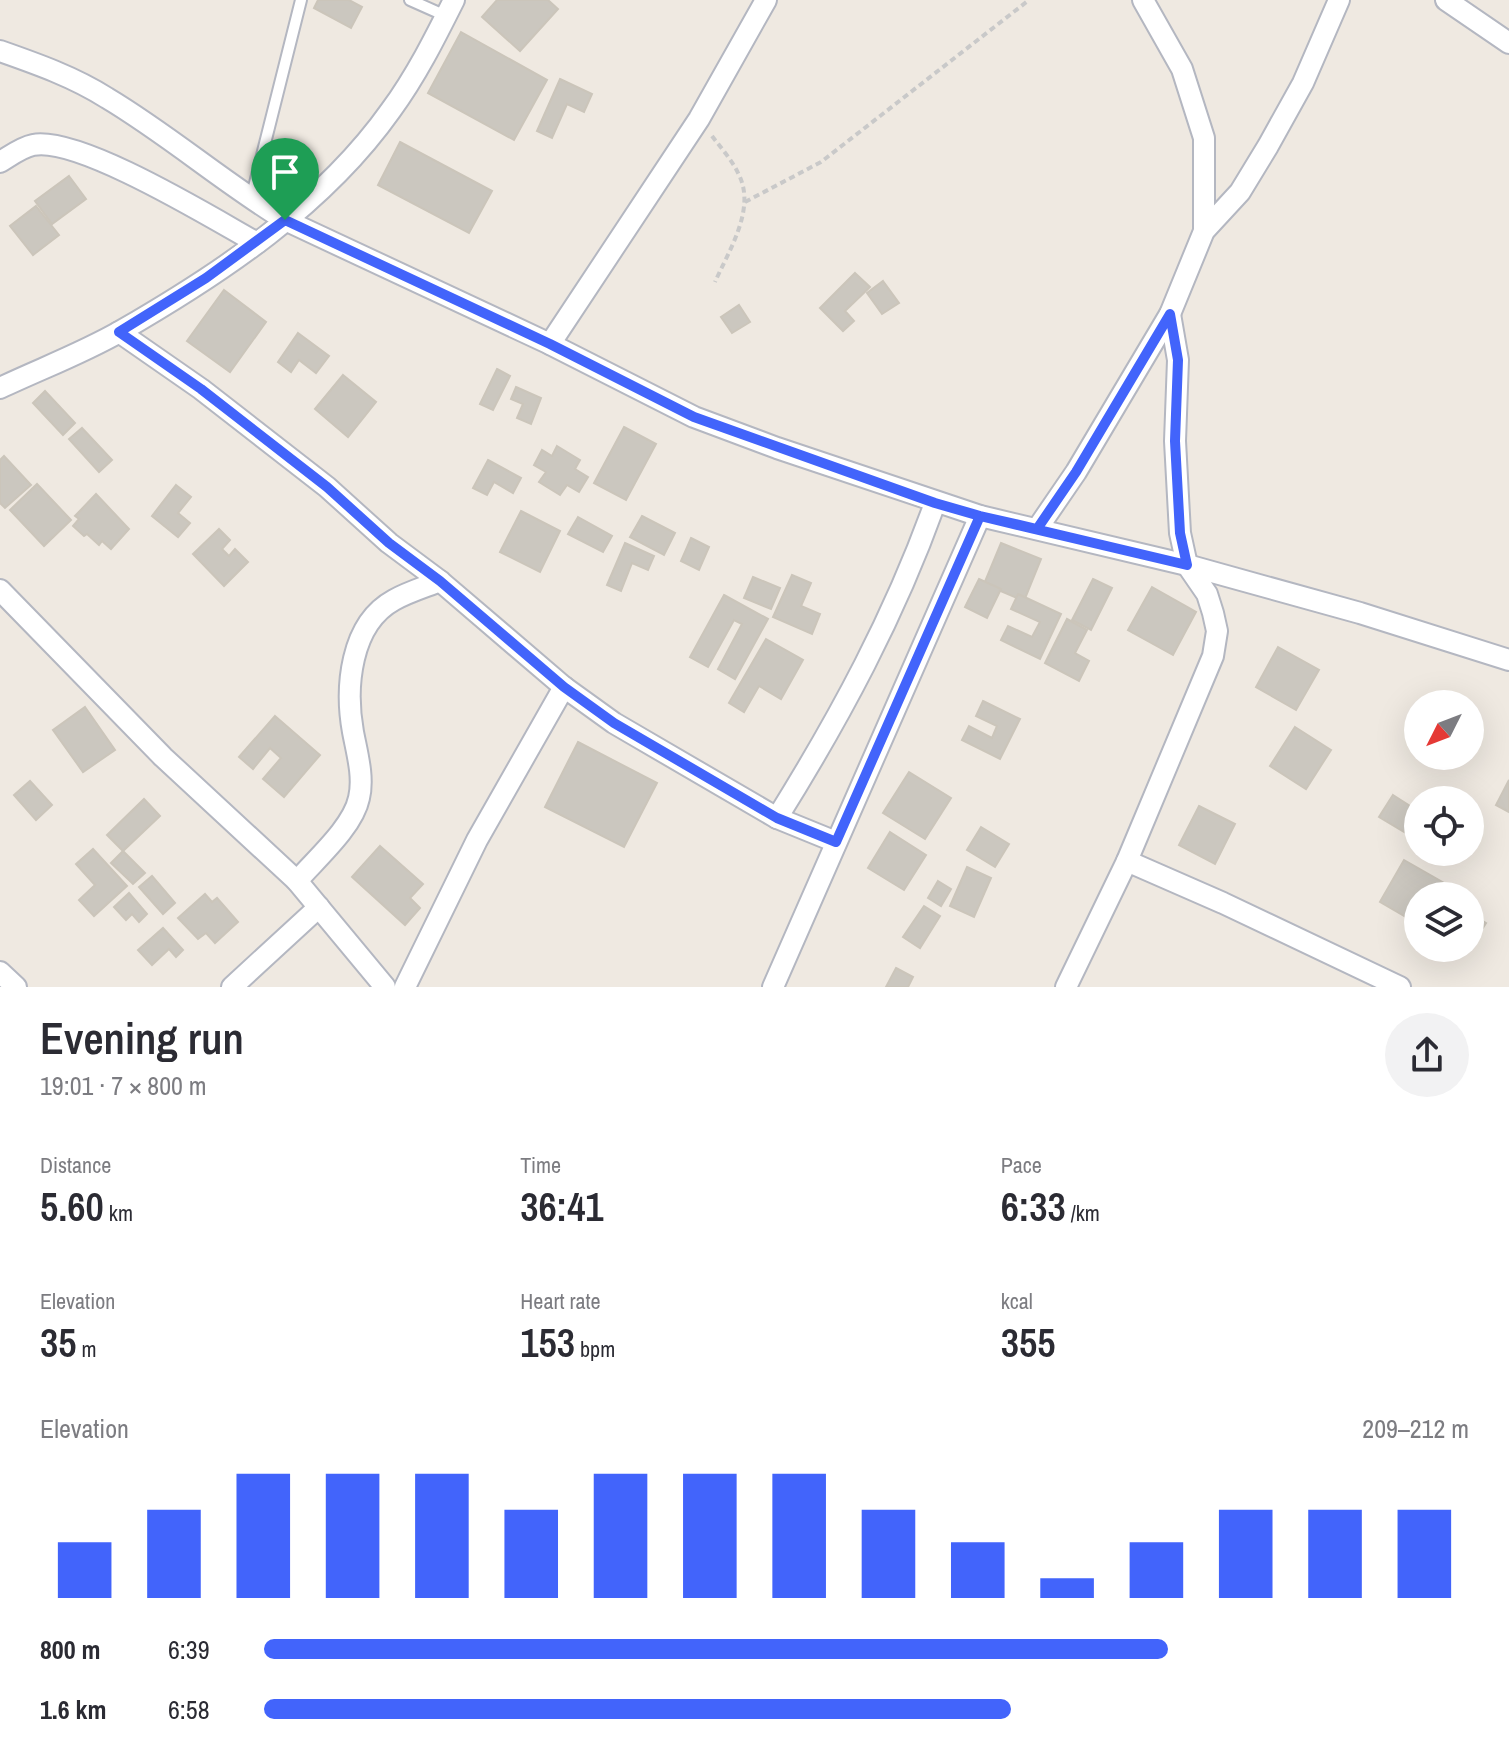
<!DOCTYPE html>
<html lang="en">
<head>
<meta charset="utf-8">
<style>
  body { margin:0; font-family:"Archivo Narrow",sans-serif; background:#f2f2f3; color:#2b2b33; height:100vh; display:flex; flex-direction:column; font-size:30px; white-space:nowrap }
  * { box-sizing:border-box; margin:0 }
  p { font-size:26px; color:#7c7c81 }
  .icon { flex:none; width:44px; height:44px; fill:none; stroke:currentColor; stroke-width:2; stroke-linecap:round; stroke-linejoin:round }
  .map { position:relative; height:987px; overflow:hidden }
  .sheet { display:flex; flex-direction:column; background:#fff; flex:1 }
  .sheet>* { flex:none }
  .needle { width:52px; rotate:228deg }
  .controls { position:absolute; left:1404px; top:690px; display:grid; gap:16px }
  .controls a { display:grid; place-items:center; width:80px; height:80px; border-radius:50%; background:#fff; box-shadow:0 8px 32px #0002; font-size:40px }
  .pin { position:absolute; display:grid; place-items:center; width:68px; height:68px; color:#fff; margin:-82px -34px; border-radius:50% 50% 50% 0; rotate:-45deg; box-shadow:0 0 8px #0007 }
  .pin .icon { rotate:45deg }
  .round { display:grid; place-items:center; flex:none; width:84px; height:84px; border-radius:42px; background:#f2f2f3 }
  .overview { display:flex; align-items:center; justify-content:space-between; height:136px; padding:0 40px }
  h1 { font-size:44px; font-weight:600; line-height:60px }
  .figures { display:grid; grid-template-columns:repeat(3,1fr); gap:12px; height:136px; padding:8px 40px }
  .figures div { display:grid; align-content:center }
  .figures b { font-size:40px; font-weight:600 }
  .figures small { font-size:22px; font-weight:400 }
  .figures p { font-size:22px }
  .chart { height:224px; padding:16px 40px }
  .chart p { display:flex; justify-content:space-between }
  .chart svg { width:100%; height:144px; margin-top:8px; stroke:#4264fb; stroke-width:6 }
  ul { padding:0 40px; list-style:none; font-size:26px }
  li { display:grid; grid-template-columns:128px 96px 1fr; align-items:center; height:60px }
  li i { height:20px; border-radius:10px; background:#4264fb }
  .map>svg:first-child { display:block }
  .building { fill:#cbc7bf; stroke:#cbc5ba; stroke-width:2 }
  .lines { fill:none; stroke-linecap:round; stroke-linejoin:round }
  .lane-casing { stroke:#b4b7c1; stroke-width:14 }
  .street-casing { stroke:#b4b7c1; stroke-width:24 }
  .path { stroke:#c9c9c9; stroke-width:4; stroke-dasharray:6 4; stroke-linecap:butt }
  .lane { stroke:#fff; stroke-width:10 }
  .street { stroke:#fff; stroke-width:20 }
  .route-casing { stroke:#fff; stroke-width:16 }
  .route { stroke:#4264fb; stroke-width:10 }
</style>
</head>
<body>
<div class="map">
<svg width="1509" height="987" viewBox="0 0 1509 987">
  <rect width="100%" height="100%" fill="#efe9e1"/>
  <g class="building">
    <polygon points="318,0 349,0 362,7 351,28 314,8"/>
    <polygon points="497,0 548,0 558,9 520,51 482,17"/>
    <polygon points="461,32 547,80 514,140 428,93"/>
    <polygon points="560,79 592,94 584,112 567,104 552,138 537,131"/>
    <polygon points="400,142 492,191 469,233 378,185"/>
    <polygon points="69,176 86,199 52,224 35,201"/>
    <polygon points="36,206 59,235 33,255 10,226"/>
    <polygon points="855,273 870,287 845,311 854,321 843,331 820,308"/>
    <polygon points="883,281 899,303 882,314 867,293"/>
    <polygon points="224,290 266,322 230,372 187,341"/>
    <polygon points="739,305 750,322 732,333 721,317"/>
    <polygon points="298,333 329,356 316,373 299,360 291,372 278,362"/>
    <polygon points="497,369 510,376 493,410 480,404"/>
    <polygon points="343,375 376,402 348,437 315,409"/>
    <polygon points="516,387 541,398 531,424 517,418 523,404 511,399"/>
    <polygon points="45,391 75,423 63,435 33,403"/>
    <polygon points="624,427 656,444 626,500 594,483"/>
    <polygon points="82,428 112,460 99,472 69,439"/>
    <polygon points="557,446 580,460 575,469 588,477 579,492 567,485 560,495 539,482 546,472 534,465 542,450 552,456"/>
    <polygon points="4,456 31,485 5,508 0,503 0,460"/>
    <polygon points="488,460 521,478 513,493 494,482 487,495 473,488"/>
    <polygon points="37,484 71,520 44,546 10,510"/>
    <polygon points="176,485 191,497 178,513 190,523 178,537 152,516"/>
    <polygon points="96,494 129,529 111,549 102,541 99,545 87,534 84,536 73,526 79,519 75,516"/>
    <polygon points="521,511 560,531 540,572 500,552"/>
    <polygon points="642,516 675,533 664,555 630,537"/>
    <polygon points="578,517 612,536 603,552 568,534"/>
    <polygon points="219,529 230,540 222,549 229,556 235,549 248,562 224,586 193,554"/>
    <polygon points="691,538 709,547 699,570 681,561"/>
    <polygon points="625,543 654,556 648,570 632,563 621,591 607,585"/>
    <polygon points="1001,543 1041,559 1024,601 984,584"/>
    <polygon points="792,575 811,583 801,606 820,614 812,634 773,617"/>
    <polygon points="753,577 780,588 771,609 744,598"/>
    <polygon points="979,579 1001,589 987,618 965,607"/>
    <polygon points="1093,579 1112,588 1091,630 1072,620"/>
    <polygon points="1152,587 1196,612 1173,655 1128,630"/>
    <polygon points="1018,594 1061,614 1040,659 1001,640 1008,626 1032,637 1040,622 1011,609"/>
    <polygon points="724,595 768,619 735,679 718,669 742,624 734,620 708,667 690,657"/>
    <polygon points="1067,619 1087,630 1075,653 1089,661 1079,681 1045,663"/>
    <polygon points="766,639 803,660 781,699 759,686 744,712 729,703"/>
    <polygon points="1278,647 1319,670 1296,710 1256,687"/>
    <polygon points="983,701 1020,719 1000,759 962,740 969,726 992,738 997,726 976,716"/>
    <polygon points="85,707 115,750 83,772 53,730"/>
    <polygon points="275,716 320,755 284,797 263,779 281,758 270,748 253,769 239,757"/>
    <polygon points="1295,727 1331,750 1306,789 1270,766"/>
    <polygon points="578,742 657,783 624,847 545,807"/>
    <polygon points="909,772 951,798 925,839 883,813"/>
    <polygon points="1509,780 1509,812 1496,805"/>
    <polygon points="30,781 52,805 36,820 14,795"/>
    <polygon points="1393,795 1418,811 1406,833 1379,817"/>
    <polygon points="144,799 160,816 123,851 107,835"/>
    <polygon points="1199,806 1235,824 1215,864 1179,845"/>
    <polygon points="981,827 1009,844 995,867 967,850"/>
    <polygon points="890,832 926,855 904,890 868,868"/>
    <polygon points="380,846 423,884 410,898 420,908 405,925 352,877"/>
    <polygon points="93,849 127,886 94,916 79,900 95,885 76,864"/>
    <polygon points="123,851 145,873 133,884 111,863"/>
    <polygon points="1404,860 1453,888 1448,896 1418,896 1418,924 1380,902"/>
    <polygon points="967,867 991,878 974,917 950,906"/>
    <polygon points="152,876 175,903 163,914 139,887"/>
    <polygon points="938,881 951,889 941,906 928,898"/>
    <polygon points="129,893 147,914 139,922 132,914 126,920 114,907"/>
    <polygon points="205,894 212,902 217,898 238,922 215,943 206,933 198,939 178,918"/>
    <polygon points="924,906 940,916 920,948 903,937"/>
    <polygon points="1470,913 1486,923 1470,948"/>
    <polygon points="163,928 183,950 176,957 169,949 152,965 138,950"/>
    <polygon points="896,968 913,977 908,987 886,987"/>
  </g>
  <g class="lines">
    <defs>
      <g id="lane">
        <polyline points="410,0 446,16"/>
        <polyline points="251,199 301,0"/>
      </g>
      <g id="street">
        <polyline points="1143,0 1182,69 1204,138 1204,231"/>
        <polyline points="1446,0 1509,43"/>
        <path d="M0,51c37,13 74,26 107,47 62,37 117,85 178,122l265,124 144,73 83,31 203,68 207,49 173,48 149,47"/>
        <path d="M0,162c10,-6 22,-15 33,-17 46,-9 179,73 224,98"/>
        <polyline points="119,332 201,389 327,487 389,543 440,581 564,687 614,723 777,818 836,842"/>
        <polyline points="550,344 699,119 766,0"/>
        <path d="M0,388c40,-19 83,-35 121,-57 99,-57 203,-126 270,-221 25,-34 44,-72 63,-110"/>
        <polyline points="1037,529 1076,472 1170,314 1204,231 1240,192 1268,146 1303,83 1339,0"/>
        <polyline points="0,590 163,757 297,881 385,987"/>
        <path d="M777,818c63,-101 118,-203 158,-315"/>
        <polyline points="1127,861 1223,903 1400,987"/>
        <path d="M297,881c19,-22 56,-54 62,-83 5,-21 -2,-45 -6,-66 -8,-44 -3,-108 41,-132 14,-8 31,-13 46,-19"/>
        <polyline points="0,972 16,987"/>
        <polyline points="232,987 319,907"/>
        <polyline points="405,987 477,840 564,687"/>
        <polyline points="773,987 980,516"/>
        <polyline points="1066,987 1127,861 1213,656 1217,631 1213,613 1207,594 1187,565 1180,533 1175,441 1178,360 1170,314"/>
      </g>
    </defs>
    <use href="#lane" class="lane-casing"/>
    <use href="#street" class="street-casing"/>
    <g class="path">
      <path d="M712,136c9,12 20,24 26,37 19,35 -9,77 -23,109"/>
      <polyline points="745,202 821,162 1029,0"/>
    </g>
    <use href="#lane" class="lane"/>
    <use href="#street" class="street"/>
  </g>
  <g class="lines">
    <defs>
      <polyline id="route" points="285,220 206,278 119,332 201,389 327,487 389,543 440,581 564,687 614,723 777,818 836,842 980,516 1037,529 1076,472 1170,314 1178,360 1175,441 1180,533 1187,565 980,516 935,503 694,417 550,344 285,220"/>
    </defs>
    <use href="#route" class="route-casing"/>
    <use href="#route" class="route"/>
  </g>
</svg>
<div class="controls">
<a><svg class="needle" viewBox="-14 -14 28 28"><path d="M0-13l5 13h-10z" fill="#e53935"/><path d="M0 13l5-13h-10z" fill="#7c7c81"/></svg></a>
<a><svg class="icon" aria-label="locate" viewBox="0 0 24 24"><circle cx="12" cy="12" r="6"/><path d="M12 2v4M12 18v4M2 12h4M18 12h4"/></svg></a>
<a><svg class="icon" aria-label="layers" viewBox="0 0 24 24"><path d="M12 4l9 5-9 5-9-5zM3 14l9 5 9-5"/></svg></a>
</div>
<div class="pin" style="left:285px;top:220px;background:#1e9e55"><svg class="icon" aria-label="arrive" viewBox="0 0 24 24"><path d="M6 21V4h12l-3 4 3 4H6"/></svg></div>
</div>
<section class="sheet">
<div class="overview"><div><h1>Evening run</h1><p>19:01 · 7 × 800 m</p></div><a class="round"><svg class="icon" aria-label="share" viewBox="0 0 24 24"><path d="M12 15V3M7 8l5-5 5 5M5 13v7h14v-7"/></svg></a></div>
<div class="figures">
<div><p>Distance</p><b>5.60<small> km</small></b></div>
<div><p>Time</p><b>36:41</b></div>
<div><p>Pace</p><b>6:33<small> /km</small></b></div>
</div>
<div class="figures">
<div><p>Elevation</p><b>35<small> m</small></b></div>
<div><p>Heart rate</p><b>153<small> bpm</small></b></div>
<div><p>kcal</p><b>355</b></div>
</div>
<div class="chart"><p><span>Elevation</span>209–212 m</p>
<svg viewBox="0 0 160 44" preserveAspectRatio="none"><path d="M5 44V27M15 44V17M25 44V6M35 44V6M45 44V6M55 44V17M65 44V6M75 44V6M85 44V6M95 44V17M105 44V27M115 44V38M125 44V27M135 44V17M145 44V17M155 44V17"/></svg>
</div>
<ul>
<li><b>800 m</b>6:39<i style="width:75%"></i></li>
<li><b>1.6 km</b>6:58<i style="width:62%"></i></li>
</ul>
</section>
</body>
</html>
